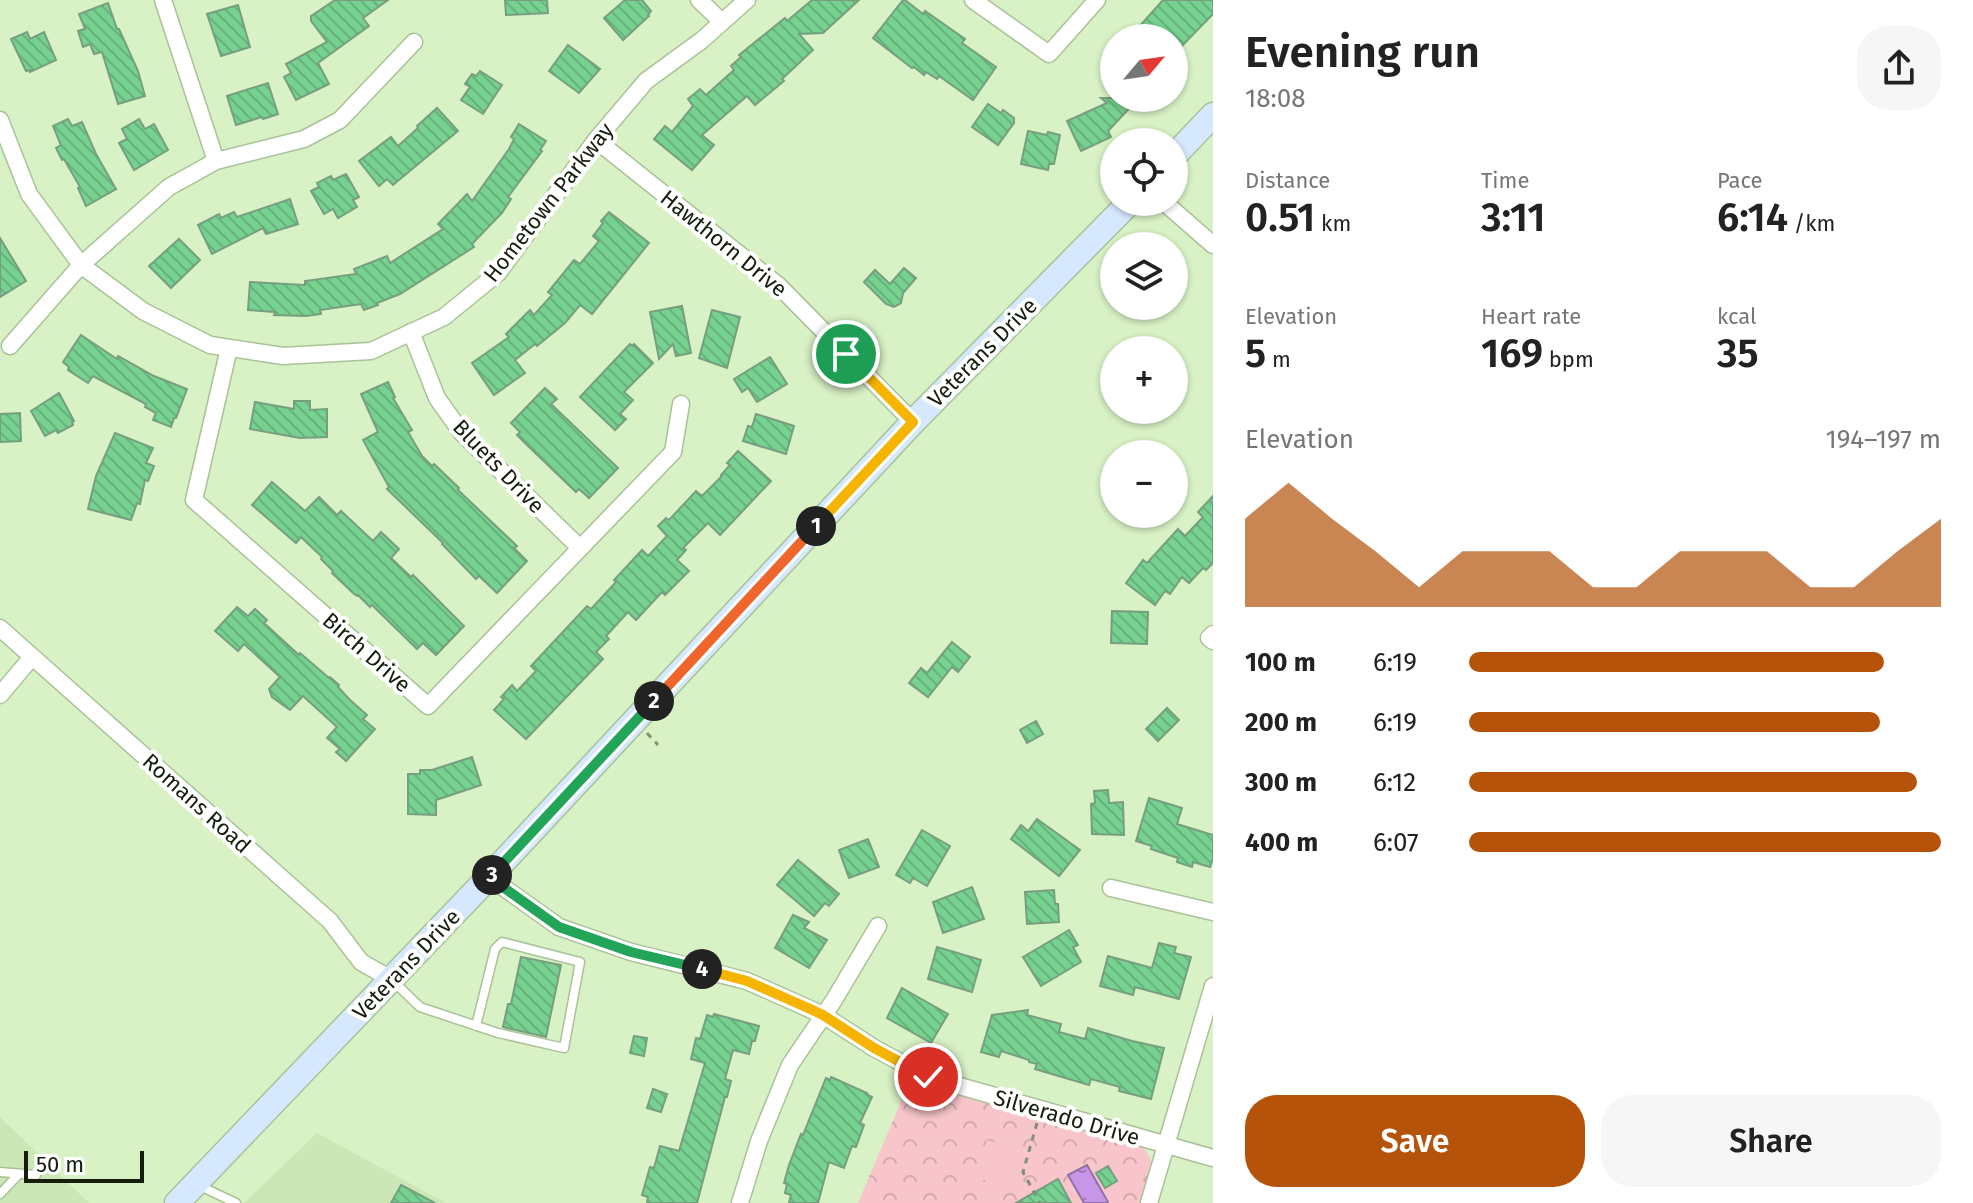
<!DOCTYPE html>
<html lang="en">
<head>
<meta charset="utf-8">
<style>
  body { margin:0; font-family:"Fira Sans",sans-serif; background:#f6f6f6; color:#222; height:100vh; display:flex; flex-direction:column; font-size:30px; white-space:nowrap }
  * { box-sizing:border-box; margin:0 }
  p { font-size:26px; color:#767676 }
  .icon { flex:none; width:44px; height:44px; fill:none; stroke:currentColor; stroke-width:2; stroke-linecap:round; stroke-linejoin:round }
  .map { position:relative; flex:1; overflow:hidden }
  .panel { display:flex; flex-direction:column; background:#fff; width:760px }
  .panel>* { flex:none }
  .needle { width:52px; rotate:61deg }
  .controls { position:absolute; left:1100px; top:24px; display:grid; gap:16px }
  .controls a { display:grid; place-items:center; width:88px; height:88px; border-radius:50%; background:#fff; box-shadow:0 2px 6px #0004; font-size:40px }
  .scale { position:absolute; left:24px; bottom:20px; width:120px; box-sizing:border-box; padding-left:8px; border:4px solid #151d0d; border-top:0; font-size:22px; line-height:28px; white-space:nowrap; color:#151d0d; -webkit-text-stroke:6px #fff; paint-order:stroke }
  .pin { position:absolute; display:grid; place-items:center; width:68px; height:68px; color:#fff; margin:-34px; border:4px solid #fff; border-radius:50%; box-shadow:0 2px 8px #0007 }
  .km { position:absolute; width:40px; height:40px; margin:-20px; border-radius:50%; background:#222; color:#fff; font-size:22px; line-height:40px; text-align:center }
  .round { display:grid; place-items:center; flex:none; width:84px; height:84px; border-radius:32px; background:#f6f6f6 }
  .headline { display:flex; align-items:center; justify-content:space-between; height:136px; padding:0 32px }
  h1 { font-size:44px; font-weight:600; line-height:60px }
  .figures { display:grid; grid-template-columns:repeat(3,1fr); gap:12px; height:136px; padding:8px 32px }
  .figures div { display:grid; align-content:center }
  .figures b { font-size:40px; font-weight:600 }
  .figures small { font-size:22px; font-weight:400 }
  .figures p { font-size:22px }
  .chart { height:224px; padding:16px 32px }
  .chart p { display:flex; justify-content:space-between }
  .chart svg { width:100%; height:144px; margin-top:8px; fill:#b45309; opacity:.7 }
  .button { display:flex; gap:16px; margin-top:auto; padding:16px 32px }
  .button a { flex:1; height:92px; border-radius:32px; background:#b45309; color:#fff; font-size:32px; font-weight:600; line-height:92px; text-align:center }
  .button a+a { background:#f6f6f6; color:#222 }
  ul { padding:0 32px; list-style:none; font-size:26px }
  li { display:grid; grid-template-columns:128px 96px 1fr; align-items:center; height:60px }
  li i { height:20px; border-radius:10px; background:#b45309 }
  main { display:flex; flex:1; min-height:0 }
  .map>svg:first-child { display:block }
  .built { fill:#cbe7b5 }
  .park { fill:url(#park-crowns) }
  .garden { fill:#f7c5ca }
  .water { fill:url(#water-ripples); stroke:#9272a6; stroke-width:2 }
  .building { fill:url(#building-back-hatch); stroke:#769f80; stroke-width:2 }
  .lines { fill:none; stroke-linecap:round; stroke-linejoin:round }
  .lane-casing { stroke:#aac298; stroke-width:11 }
  .street-casing { stroke:#aac298; stroke-width:19 }
  .secondary-casing { stroke:#aac298; stroke-width:27 }
  .path { stroke:#819273; stroke-width:3; stroke-dasharray:6 6; stroke-linecap:butt }
  .lane { stroke:#fff; stroke-width:8 }
  .street { stroke:#fff; stroke-width:16 }
  .secondary { stroke:#d5e8fd; stroke-width:24 }
  .split-1-casing { stroke:#fff; stroke-width:16 }
  .split-2-casing { stroke:#fff; stroke-width:16 }
  .split-3-casing { stroke:#fff; stroke-width:16 }
  .split-4-casing { stroke:#fff; stroke-width:16 }
  .split-5-casing { stroke:#fff; stroke-width:16 }
  .split-1 { stroke:#f5b400; stroke-width:10 }
  .split-2 { stroke:#f0652b; stroke-width:10 }
  .split-3 { stroke:#22a559; stroke-width:10 }
  .split-4 { stroke:#22a559; stroke-width:10 }
  .split-5 { stroke:#f5b400; stroke-width:10 }
  .labels { text-anchor:middle; stroke-width:8; stroke-linejoin:round; paint-order:stroke }
  .street-label { font-size:22px; fill:#151d0d; stroke:#fff }
</style>
</head>
<body>
<main>
<div class="map">
<svg width="1213" height="1203" viewBox="0 0 1213 1203">
  <defs>
    <pattern id="park-crowns" width="20" height="18" patternUnits="userSpaceOnUse" patternTransform="scale(2)"><rect width="20" height="18" fill="#f7c5ca"/><path d="M2 6a3 3 0 1 1 6 0M12 15a3 3 0 1 1 6 0" fill="none" stroke="#d3a9ac"/></pattern>
    <pattern id="water-ripples" width="26" height="14" patternUnits="userSpaceOnUse" patternTransform="scale(2)"><rect width="26" height="14" fill="#c896e8"/><path d="M2 4q2-2 4 0t4 0M15 11q2-2 4 0t4 0" fill="none" stroke="#a17aba"/></pattern>
    <pattern id="building-back-hatch" width="6" height="6" patternUnits="userSpaceOnUse" patternTransform="scale(2)"><rect width="6" height="6" fill="#77d190"/><path d="M-1 5l2 2M0 0l6 6M5-1l2 2" fill="none" stroke="#66b37b"/></pattern>
  </defs>
  <rect width="100%" height="100%" fill="#d8f1c5"/>
  <g class="built">
    <polygon points="0,1117 89,1203 0,1203"/>
    <polygon points="317,1133 446,1203 244,1203"/>
  </g>
  <path class="park" d="M911,1078l226,66c25,14 11,37 5,59h-284z"/>
  <polygon class="garden" points="987,1140 1022,1150 1011,1188 977,1178"/>
  <polygon class="water" points="1087,1165 1108,1202 1107,1203 1084,1203 1068,1175"/>
  <g class="building">
    <polygon points="335,0 388,0 363,18 369,26 318,63 329,84 296,100 284,77 291,73 286,64 327,42 311,21 311,16"/>
    <polygon points="505,0 547,0 548,13 506,15"/>
    <polygon points="625,0 642,0 651,11 648,15 649,16 623,40 604,18"/>
    <polygon points="812,0 859,0 823,33 799,34 813,50 782,79 784,81 755,105 747,96 702,135 714,145 692,170 654,139 665,126 672,132 693,106 688,99 700,89 706,95 734,70 731,66 741,57 739,55 785,18 787,21"/>
    <polygon points="903,0 905,0 923,14 925,11 965,39 962,43 996,67 973,100 939,76 937,79 926,72 924,75 914,67 912,68 873,38"/>
    <polygon points="1163,0 1213,0 1213,14 1174,54 1174,38 1129,38"/>
    <polygon points="108,3 117,29 119,29 138,71 145,96 118,104 102,52 94,54 90,44 83,47 78,31 85,29 79,14"/>
    <polygon points="238,5 250,47 221,56 207,14"/>
    <polygon points="27,32 30,39 44,32 56,60 30,72 30,70 26,71 11,39"/>
    <polygon points="568,45 600,69 579,93 549,71"/>
    <polygon points="480,71 502,85 483,114 461,100 470,87 465,84 472,74 476,76"/>
    <polygon points="268,83 278,114 263,119 262,117 236,125 227,96"/>
    <polygon points="1101,98 1139,98 1108,131 1111,137 1081,151 1067,121 1107,103"/>
    <polygon points="988,104 1001,113 1003,110 1014,118 1014,123 998,145 972,127"/>
    <polygon points="437,108 458,131 393,185 387,179 379,186 359,161 391,137 398,146 418,128 417,126"/>
    <polygon points="68,119 72,126 82,122 96,154 116,189 86,206 78,188 80,187 64,159 62,160 56,148 61,145 53,126"/>
    <polygon points="139,119 145,129 154,124 168,150 134,170 119,143 127,139 122,129"/>
    <polygon points="519,124 546,141 540,150 542,151 508,197 511,199 502,213 472,244 474,247 400,294 377,303 378,305 364,310 361,304 320,310 321,314 306,316 274,315 275,312 248,310 250,282 305,285 305,281 356,274 354,269 387,256 390,263 443,229 438,224 467,194 472,201 509,149 514,139 511,137"/>
    <polygon points="1028,131 1047,135 1048,132 1060,135 1054,164 1049,164 1048,170 1021,164"/>
    <polygon points="346,174 359,197 353,200 357,207 338,218 333,209 324,214 311,191 319,187 317,183 331,176 333,180"/>
    <polygon points="290,199 298,224 266,234 263,228 212,254 198,225 219,214 221,218 234,212 237,217"/>
    <polygon points="609,212 649,243 592,314 580,305 565,323 537,346 535,344 515,360 525,373 494,395 472,363 509,337 506,334 530,310 534,315 552,295 548,292 574,260 580,264 599,241 593,236 603,223 601,221"/>
    <polygon points="0,238 26,281 0,297"/>
    <polygon points="179,239 200,260 171,288 149,266"/>
    <polygon points="904,268 916,278 903,293 901,303 894,307 886,304 864,282 875,270 890,284"/>
    <polygon points="682,306 691,353 676,356 673,344 659,359 650,312"/>
    <polygon points="712,310 740,317 727,368 699,358"/>
    <polygon points="81,335 117,359 118,356 154,376 187,389 176,418 174,418 171,427 153,420 156,413 145,407 146,404 93,376 88,383 68,370 69,367 63,362"/>
    <polygon points="630,344 632,346 634,344 653,363 624,392 633,400 620,414 626,419 615,430 580,397"/>
    <polygon points="770,357 787,384 757,402 748,388 742,392 734,379"/>
    <polygon points="388,382 395,397 393,398 412,430 408,432 422,456 432,466 434,464 459,488 458,490 517,546 514,548 527,561 497,593 479,576 476,579 442,544 443,543 387,489 389,487 363,440 378,432 361,394"/>
    <polygon points="545,388 557,399 551,404 618,468 589,498 579,489 576,492 527,445 517,435 520,432 511,423"/>
    <polygon points="59,393 74,421 72,422 73,425 58,433 56,430 45,436 31,411"/>
    <polygon points="294,401 310,401 310,410 327,409 327,437 300,438 250,429 255,402 294,409"/>
    <polygon points="20,413 21,441 0,442 0,414"/>
    <polygon points="756,414 794,426 786,454 743,441 748,426 752,427"/>
    <polygon points="115,433 153,448 146,463 154,466 148,481 145,480 140,504 137,503 131,520 88,509 96,476"/>
    <polygon points="738,451 771,481 720,535 708,523 683,548 686,550 677,560 689,571 665,595 662,592 636,620 628,612 606,636 609,639 596,652 603,659 526,739 494,710 504,699 501,697 512,685 517,691 536,671 531,666 587,606 591,609 616,582 614,580 642,550 648,556 667,536 658,526 666,518 669,520 696,491 702,496 722,476 721,475 730,465 727,463"/>
    <polygon points="272,482 305,511 319,497 337,515 341,511 373,541 381,532 399,549 391,558 411,577 413,575 464,626 436,655 423,643 417,649 372,605 370,607 358,595 357,596 353,593 332,573 333,571 321,559 322,557 301,537 296,543 252,505"/>
    <polygon points="1213,496 1213,563 1206,570 1203,568 1189,583 1182,577 1170,594 1165,591 1155,605 1126,583 1143,560 1147,563 1178,529 1185,536 1203,517 1198,512"/>
    <polygon points="237,607 248,616 255,609 267,620 264,623 299,655 300,653 329,678 330,677 339,685 338,687 350,700 367,715 363,719 375,729 346,761 336,752 340,749 327,738 337,727 303,696 290,710 272,697 269,689 280,677 244,644 238,651 215,631"/>
    <polygon points="1112,611 1148,612 1147,644 1111,643"/>
    <polygon points="952,642 970,657 958,672 952,667 928,697 909,683 921,668 927,673"/>
    <polygon points="1167,708 1179,720 1158,741 1146,729"/>
    <polygon points="1036,721 1043,734 1027,743 1020,730"/>
    <polygon points="472,757 481,785 436,800 436,815 408,814 408,774 420,774 420,770 432,770"/>
    <polygon points="1108,790 1109,803 1123,802 1124,835 1092,834 1091,804 1095,803 1094,791"/>
    <polygon points="1149,798 1182,808 1177,824 1213,835 1213,859 1210,867 1193,862 1192,867 1177,862 1178,858 1151,849 1152,846 1136,841"/>
    <polygon points="1037,819 1080,850 1059,876 1011,839 1021,825 1028,831"/>
    <polygon points="922,830 950,846 927,886 913,878 910,883 896,875"/>
    <polygon points="868,839 879,867 849,878 839,850"/>
    <polygon points="798,860 839,894 829,906 825,903 814,916 777,885"/>
    <polygon points="972,887 984,919 943,933 933,902"/>
    <polygon points="1054,890 1055,904 1058,904 1059,922 1027,924 1025,892"/>
    <polygon points="793,915 809,922 804,928 827,940 809,968 775,948"/>
    <polygon points="1069,930 1078,945 1073,947 1081,962 1041,986 1023,957"/>
    <polygon points="1159,943 1176,947 1174,953 1191,957 1179,999 1135,987 1133,995 1100,986 1108,956 1152,968"/>
    <polygon points="937,947 981,960 972,992 928,979"/>
    <polygon points="521,957 561,965 546,1037 503,1027 508,1004 511,1004"/>
    <polygon points="902,988 948,1014 931,1043 887,1018"/>
    <polygon points="1028,1010 1027,1015 1061,1024 1059,1032 1085,1039 1088,1028 1132,1041 1164,1048 1151,1099 1119,1091 1120,1087 1091,1079 1089,1085 1035,1069 1037,1064 1029,1062 1029,1060 1001,1051 999,1057 981,1052 992,1015"/>
    <polygon points="714,1014 759,1026 755,1041 752,1041 749,1054 733,1050 725,1079 731,1081 727,1097 725,1097 697,1203 647,1203 648,1197 642,1195 650,1167 654,1168 660,1146 679,1151 705,1063 691,1059 696,1038 700,1039 707,1015 713,1017"/>
    <polygon points="634,1036 647,1038 644,1056 630,1053"/>
    <polygon points="831,1077 867,1093 866,1094 872,1097 860,1123 864,1125 856,1147 852,1146 844,1168 829,1162 818,1203 789,1203 791,1195 785,1193 787,1184 784,1183 789,1165 801,1134 803,1135 826,1078 830,1080"/>
    <polygon points="653,1089 667,1094 661,1112 647,1108"/>
    <polygon points="1108,1166 1117,1181 1105,1188 1096,1173"/>
    <polygon points="1058,1179 1071,1203 1016,1203"/>
    <polygon points="401,1185 435,1203 391,1203"/>
  </g>
  <g class="lines">
    <defs>
      <g id="lane">
        <polyline points="392,980 420,1007 498,1033 564,1048 580,962 502,942 495,949 476,1026"/>
        <polyline points="0,1172 36,1175"/>
        <polyline points="200,1186 236,1203"/>
        <polyline points="0,1194 19,1174"/>
      </g>
      <g id="street">
        <polyline points="163,0 216,161"/>
        <polyline points="699,0 722,22"/>
        <polyline points="973,0 1049,54 1097,0"/>
        <polyline points="0,120 29,194 81,265 143,311 210,345 283,356 371,351 444,317 498,273 596,140 646,81 702,40 747,0"/>
        <polyline points="596,140 779,286 913,422"/>
        <polyline points="1164,202 1213,245"/>
        <polyline points="411,332 437,398 462,433 580,548"/>
        <polyline points="10,346 81,265 169,187 216,161 304,139 340,120 414,42"/>
        <polyline points="229,348 194,500 428,706 673,452 681,404"/>
        <polyline points="0,628 330,921 361,962 391,979"/>
        <polyline points="1213,634 1209,638 1213,641"/>
        <polyline points="0,695 32,657"/>
        <polyline points="489,877 559,927 631,952 747,981 823,1015 874,1048 928,1077 1213,1158"/>
        <polyline points="1111,888 1213,912"/>
        <polyline points="740,1203 759,1141 790,1065 834,1000 878,926"/>
        <polyline points="1149,1203 1213,986"/>
      </g>
      <g id="secondary">
        <polyline points="1174,156 1213,115"/>
        <polyline points="177,1203 489,877 913,422 1130,202"/>
      </g>
    </defs>
    <use href="#lane" class="lane-casing"/>
    <use href="#street" class="street-casing"/>
    <use href="#secondary" class="secondary-casing"/>
    <g class="path">
      <polyline points="647,733 658,745"/>
      <polyline points="1037,1123 1023,1172 1040,1203"/>
    </g>
    <use href="#lane" class="lane"/>
    <use href="#street" class="street"/>
    <use href="#secondary" class="secondary"/>
  </g>
  <g class="lines">
    <defs>
      <polyline id="split-1" points="816,526 913,422 846,354"/>
      <polyline id="split-2" points="654,701 816,526"/>
      <polyline id="split-3" points="492,875 654,701"/>
      <polyline id="split-4" points="492,875 489,877 559,927 631,952 702,969"/>
      <polyline id="split-5" points="702,969 747,981 808,1008 823,1015 874,1048 928,1077"/>
    </defs>
    <use href="#split-1" class="split-1-casing"/>
    <use href="#split-2" class="split-2-casing"/>
    <use href="#split-3" class="split-3-casing"/>
    <use href="#split-4" class="split-4-casing"/>
    <use href="#split-5" class="split-5-casing"/>
    <use href="#split-1" class="split-1"/>
    <use href="#split-2" class="split-2"/>
    <use href="#split-3" class="split-3"/>
    <use href="#split-4" class="split-4"/>
    <use href="#split-5" class="split-5"/>
  </g>
  <g class="labels">
    <g class="street-label">
      <text transform="translate(548 202) rotate(-52)" y="8">Hometown Parkway</text>
      <text transform="translate(724 243) rotate(39)" y="8">Hawthorn Drive</text>
      <text transform="translate(982 352) rotate(-45)" y="8">Veterans Drive</text>
      <text transform="translate(499 466) rotate(46)" y="8">Bluets Drive</text>
      <text transform="translate(367 652) rotate(41)" y="8">Birch Drive</text>
      <text transform="translate(197 803) rotate(42)" y="8">Romans Road</text>
      <text transform="translate(406 964) rotate(-46)" y="8">Veterans Drive</text>
      <text transform="translate(1067 1117) rotate(16)" y="8">Silverado Drive</text>
    </g>
  </g>
</svg>
<div class="controls">
<a><svg class="needle" viewBox="-14 -14 28 28"><path d="M0-13l5 13h-10z" fill="#e53935"/><path d="M0 13l5-13h-10z" fill="#767676"/></svg></a>
<a><svg class="icon" aria-label="locate" viewBox="0 0 24 24"><circle cx="12" cy="12" r="6"/><path d="M12 2v4M12 18v4M2 12h4M18 12h4"/></svg></a>
<a><svg class="icon" aria-label="layers" viewBox="0 0 24 24"><path d="M12 4l9 5-9 5-9-5zM3 14l9 5 9-5"/></svg></a>
<a>+</a>
<a>−</a>
</div>
<div class="scale">50 m</div>
<div class="pin" style="left:846px;top:354px;background:#1e9e55"><svg class="icon" aria-label="arrive" viewBox="0 0 24 24"><path d="M6 21V4h12l-3 4 3 4H6"/></svg></div>
<div class="pin" style="left:928px;top:1077px;background:#d93025"><svg class="icon" aria-label="check" viewBox="0 0 24 24"><path d="M5 12l5 5 9-10"/></svg></div>
<b class="km" style="left:816px;top:526px">1</b>
<b class="km" style="left:654px;top:701px">2</b>
<b class="km" style="left:492px;top:875px">3</b>
<b class="km" style="left:702px;top:969px">4</b>
</div>
<section class="panel">
<div class="headline"><div><h1>Evening run</h1><p>18:08</p></div><a class="round"><svg class="icon" aria-label="share" viewBox="0 0 24 24"><path d="M12 15V3M7 8l5-5 5 5M5 13v7h14v-7"/></svg></a></div>
<div class="figures">
<div><p>Distance</p><b>0.51<small> km</small></b></div>
<div><p>Time</p><b>3:11</b></div>
<div><p>Pace</p><b>6:14<small> /km</small></b></div>
</div>
<div class="figures">
<div><p>Elevation</p><b>5<small> m</small></b></div>
<div><p>Heart rate</p><b>169<small> bpm</small></b></div>
<div><p>kcal</p><b>35</b></div>
</div>
<div class="chart"><p><span>Elevation</span>194–197 m</p>
<svg viewBox="0 0 160 44" preserveAspectRatio="none"><path d="M0 44V17L10 6L20 17L30 27L40 38L50 27L60 27L70 27L80 38L90 38L100 27L110 27L120 27L130 38L140 38L150 27L160 17V44z"/></svg>
</div>
<ul>
<li><b>100 m</b>6:19<i style="width:88%"></i></li>
<li><b>200 m</b>6:19<i style="width:87%"></i></li>
<li><b>300 m</b>6:12<i style="width:95%"></i></li>
<li><b>400 m</b>6:07<i style="width:100%"></i></li>
</ul>
<div class="button"><a>Save</a><a>Share</a></div>
</section>
</main>
</body>
</html>
